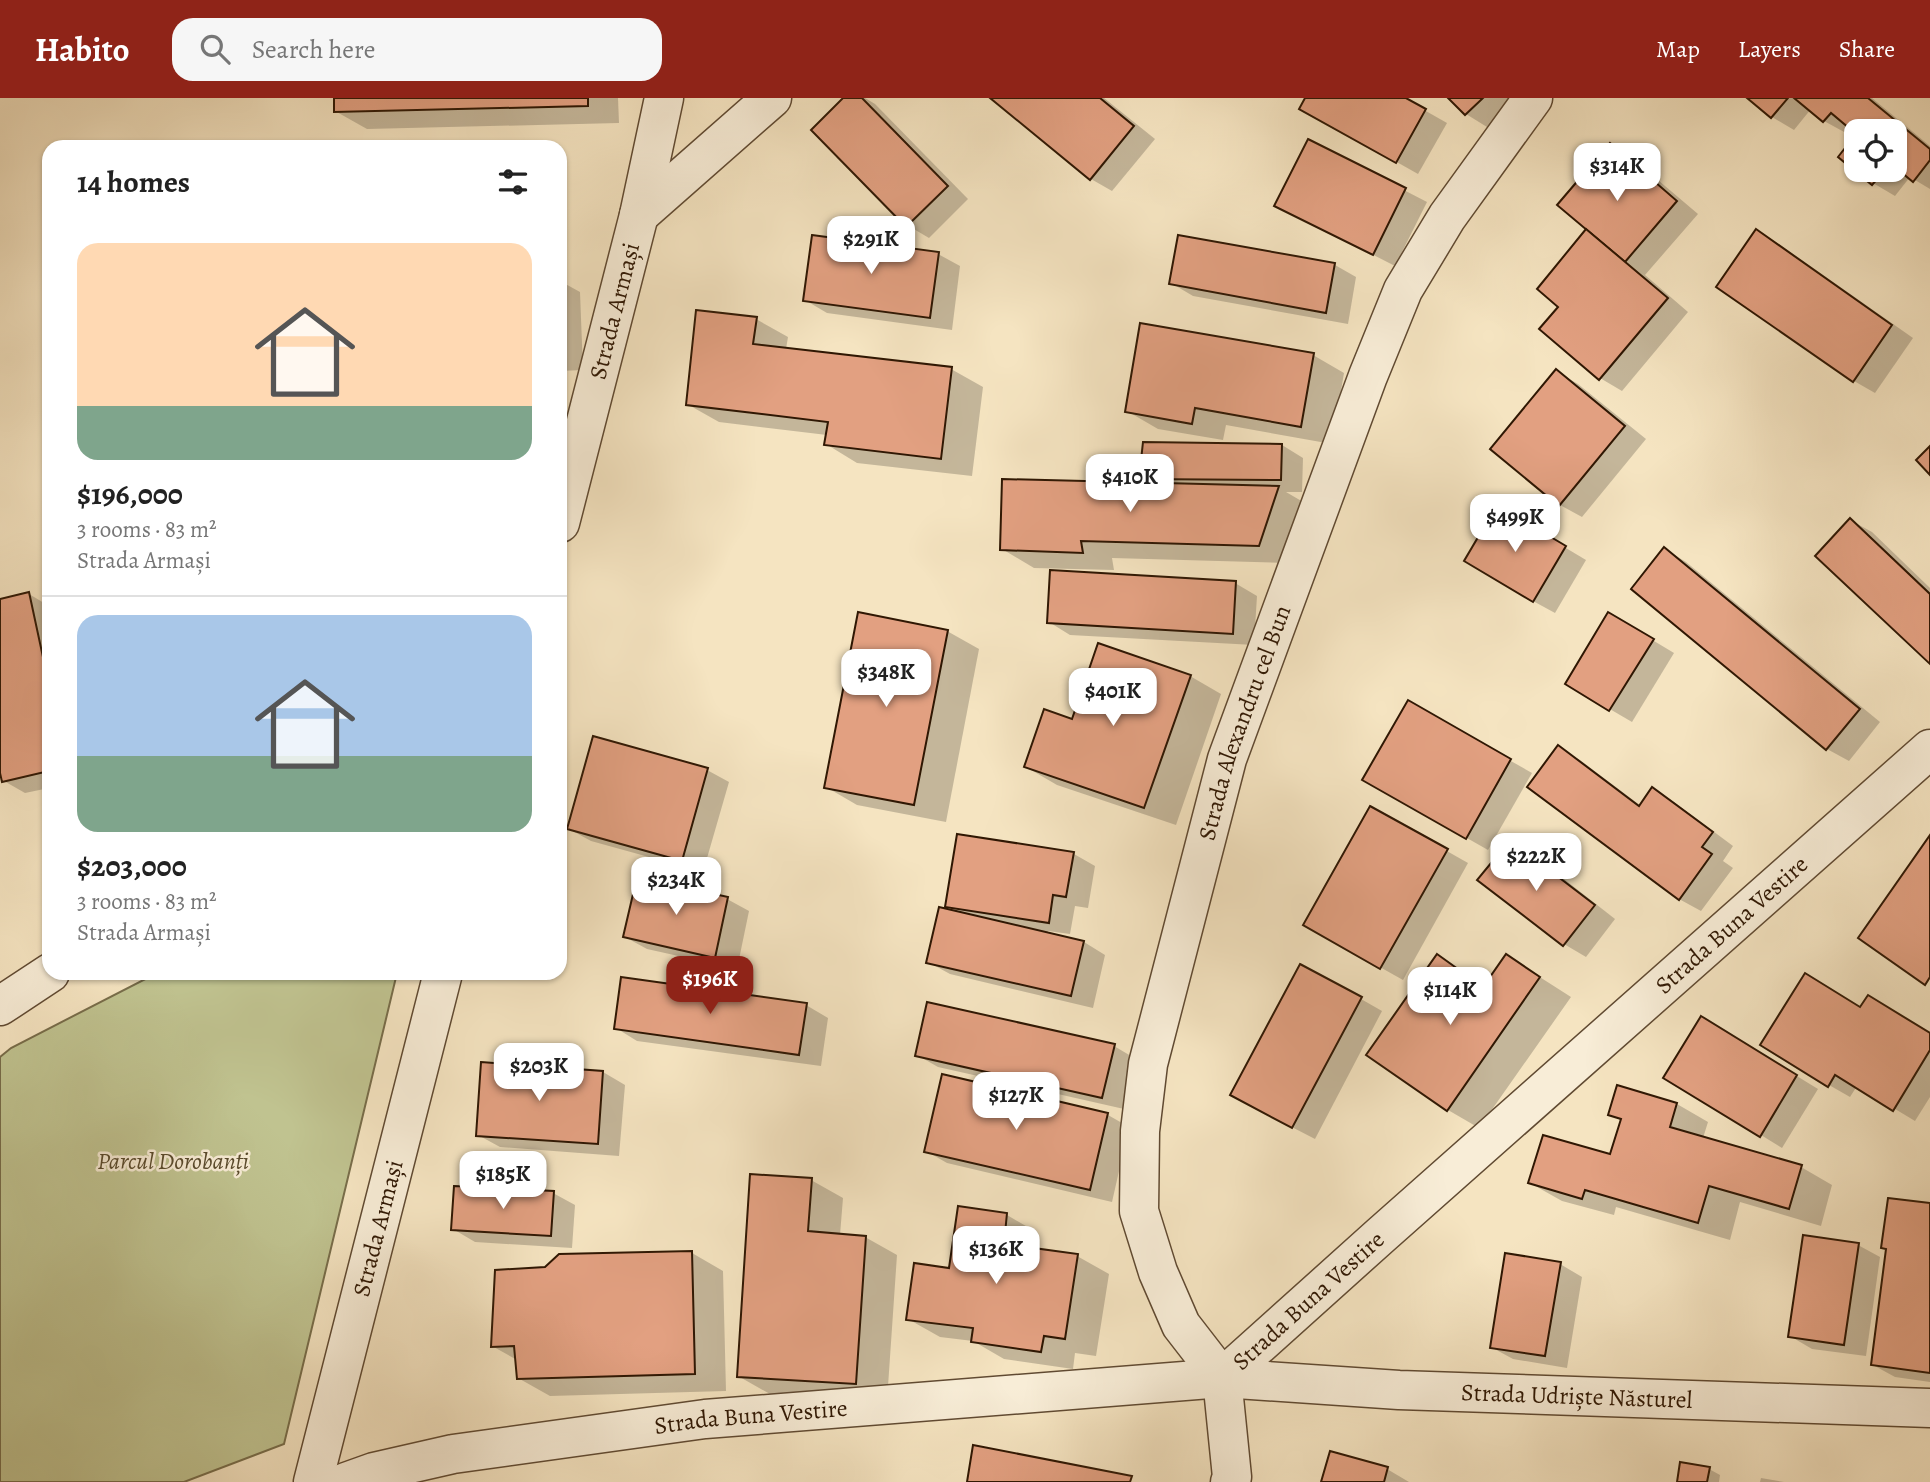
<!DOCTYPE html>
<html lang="en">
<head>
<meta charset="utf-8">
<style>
  body { margin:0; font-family:Alegreya,serif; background:#f6f6f6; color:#222; height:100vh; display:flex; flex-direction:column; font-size:26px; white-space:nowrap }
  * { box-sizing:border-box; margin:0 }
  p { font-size:23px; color:#767676 }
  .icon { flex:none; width:38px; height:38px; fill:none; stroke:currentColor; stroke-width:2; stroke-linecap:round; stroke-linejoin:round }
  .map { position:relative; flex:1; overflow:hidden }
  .panel { position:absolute; left:42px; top:42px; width:525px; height:840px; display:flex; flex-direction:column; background:#fff; border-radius:21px; box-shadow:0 2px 5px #0004 }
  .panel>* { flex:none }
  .buttons { position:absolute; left:1844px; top:21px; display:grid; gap:14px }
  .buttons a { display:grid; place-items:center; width:63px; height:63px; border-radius:14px; background:#fff; box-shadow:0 2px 5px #0004; font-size:35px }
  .price { position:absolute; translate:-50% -60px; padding:0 16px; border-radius:14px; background:#fff; color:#222; font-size:23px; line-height:46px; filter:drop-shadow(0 2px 4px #0008) }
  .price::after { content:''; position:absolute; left:50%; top:42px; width:21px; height:16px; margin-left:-10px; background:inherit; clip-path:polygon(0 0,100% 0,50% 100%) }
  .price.on { background:#8f2418; color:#fff }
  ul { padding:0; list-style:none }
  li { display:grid; align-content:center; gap:14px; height:371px; padding:0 35px }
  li+li { border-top:2px solid #e0e0e0 }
  li span { display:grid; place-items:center; height:217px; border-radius:21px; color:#555 }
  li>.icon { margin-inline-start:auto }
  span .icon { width:126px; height:126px; fill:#fffc; stroke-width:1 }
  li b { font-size:30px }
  h2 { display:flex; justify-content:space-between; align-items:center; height:84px; padding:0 35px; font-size:30px }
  header { display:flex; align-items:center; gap:42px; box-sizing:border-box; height:98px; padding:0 35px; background:#8f2418; color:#fff }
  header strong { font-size:33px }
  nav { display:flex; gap:38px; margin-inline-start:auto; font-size:24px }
  .search { width:490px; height:63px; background:#f6f6f6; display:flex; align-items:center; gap:18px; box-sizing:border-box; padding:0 24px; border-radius:21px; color:#767676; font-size:26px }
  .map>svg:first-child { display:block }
</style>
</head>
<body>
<header>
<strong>Habito</strong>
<div class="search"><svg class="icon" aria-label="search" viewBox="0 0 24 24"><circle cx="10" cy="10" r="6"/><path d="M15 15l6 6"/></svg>Search here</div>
<nav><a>Map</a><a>Layers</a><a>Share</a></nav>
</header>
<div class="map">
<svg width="1930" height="1384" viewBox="0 0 1930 1384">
  <rect width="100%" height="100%" fill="#f5e4c1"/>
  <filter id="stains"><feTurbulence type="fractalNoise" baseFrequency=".00286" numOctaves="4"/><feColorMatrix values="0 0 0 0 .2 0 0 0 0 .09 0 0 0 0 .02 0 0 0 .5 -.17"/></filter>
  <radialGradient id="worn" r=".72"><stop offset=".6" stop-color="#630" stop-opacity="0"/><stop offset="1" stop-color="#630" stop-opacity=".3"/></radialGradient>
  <!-- green -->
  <path fill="#c0c390" stroke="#786d4a" stroke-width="2" d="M157,875H397L284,1346L184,1384H0V959L11,950Z"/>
  <!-- shadow -->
  <g fill="#0003">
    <path d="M335,0H618L619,25L367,31L335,13Z"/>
    <path d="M846,0H865L875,6L968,101L929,140L907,127Z"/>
    <path d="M993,0H1104L1155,41L1112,93L1091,81Z"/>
    <path d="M1307,0H1403L1447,25L1418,76L1301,10Z"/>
    <path d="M1450,0H1517L1487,29L1466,16Z"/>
    <path d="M1749,0H1872L1930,48V91L1910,79L1895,98L1873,85L1840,59L1857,72H1895V33H1857L1851,29L1846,35L1824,23L1811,11L1794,32L1772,19Z"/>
    <path d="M1309,43L1427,104L1395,168L1276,107Z"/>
    <path d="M1610,47L1632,60L1698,116L1645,177L1688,214L1622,293L1600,280L1561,209L1588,131Z"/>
    <path d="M560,95L562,96L561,166H560Z"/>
    <path d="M1757,133L1779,146L1913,240L1875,295L1854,283Z"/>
    <path d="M1180,139L1335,167L1356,179L1348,226L1193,198L1171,185Z"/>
    <path d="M938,156L960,168L952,232L827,215L805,202Z"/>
    <path d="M560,183L580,194L583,272L560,273Z"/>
    <path d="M756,221L788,239L786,251L951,271L983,289L972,378L857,365L826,346L827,337L719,324L687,306Z"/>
    <path d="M1313,257L1344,275L1332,346L1226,327L1223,342L1158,331L1127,313Z"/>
    <path d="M1556,273L1578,286L1646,341L1582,419L1560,407L1492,351Z"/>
    <path d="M1282,347L1303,360L1302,394H1286L1310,408L1290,465L1112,460L1114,472L1034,470L1002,451L1153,387L1141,380Z"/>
    <path d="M1519,422L1586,462L1555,515L1533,503Z"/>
    <path d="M1850,422L1872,434L1930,490V564Z"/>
    <path d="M1665,451L1686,464L1880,624L1849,663L1827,651L1633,490Z"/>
    <path d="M1235,485L1257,498L1254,547L1070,537L1049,524Z"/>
    <path d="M29,496L49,508V690L25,695L4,683L0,667V503Z"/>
    <path d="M1609,516L1674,555L1632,624L1567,586Z"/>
    <path d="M947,533L979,551L946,724L857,707L826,689Z"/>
    <path d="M1190,578L1221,596L1176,727L1057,687L1026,669Z"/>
    <path d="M1409,605L1532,675L1488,752L1365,682Z"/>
    <path d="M1558,650L1580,662L1641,708L1653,692L1674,704L1733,748L1723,763L1733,770L1701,813L1679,801Z"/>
    <path d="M707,672L729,684L703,774L591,743L569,731Z"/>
    <path d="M1371,710L1468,765L1403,882L1305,827Z"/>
    <path d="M1510,744L1532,756L1615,821L1586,859L1564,846L1480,782Z"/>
    <path d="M1074,756L1095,768L1088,810L1075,808L1070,836L1048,833L1047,836L1084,844L1105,857L1093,910L950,876L928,864L957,814L947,808Z"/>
    <path d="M727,801L749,813L737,871L647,851L625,839Z"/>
    <path d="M1437,858L1486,889L1507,858L1571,899L1479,1030L1448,1012L1369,957Z"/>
    <path d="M1361,901L1382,913L1315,1041L1253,1009Z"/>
    <path d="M806,907L828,920L821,968L637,943L616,930Z"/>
    <path d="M1861,911L1930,936V999L1915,1023L1857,988L1850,999L1829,987Z"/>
    <path d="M1723,933L1818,991L1782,1050L1761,1037Z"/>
    <path d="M1114,948L1136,961L1124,1011L938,969L917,957Z"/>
    <path d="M603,974L625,987L619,1058L500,1049L478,1037Z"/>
    <path d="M943,978L1108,1017L1129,1029L1112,1104L947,1065L926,1053Z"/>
    <path d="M1677,1006L1708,1024L1703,1040L1801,1069L1832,1087L1821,1128L1740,1104L1730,1142L1616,1109L1614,1117L1562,1103L1530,1085L1611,1058L1622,1023L1610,1016Z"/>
    <path d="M811,1082L843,1100L840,1137L865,1139L897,1157L887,1303L770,1296L738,1278Z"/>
    <path d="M553,1095L575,1107L572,1150L475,1144L453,1131Z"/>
    <path d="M1930,1107V1284L1895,1279L1873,1267Z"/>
    <path d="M1007,1117L1038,1135L1036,1152L1077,1158L1109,1176L1096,1258L1075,1255L1073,1271L1004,1261L973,1243L940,1239L908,1221L951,1172Z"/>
    <path d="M1858,1147L1880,1159L1866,1258L1812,1251L1790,1238Z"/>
    <path d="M692,1155L723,1173L726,1293L550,1298L518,1280L517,1262L492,1248L546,1171Z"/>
    <path d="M1560,1166L1582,1179L1567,1270L1513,1261L1491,1249Z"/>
    <path d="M1387,1371L1409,1384H1322Z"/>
    <path d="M1709,1371L1720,1377L1719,1384H1678Z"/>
    <path d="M1761,1380L1784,1384H1760Z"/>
  </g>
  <!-- building -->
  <g fill="#e2a081" stroke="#2f1703" stroke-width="2">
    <path d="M334,0H588V8L334,14Z"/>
    <path d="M843,0H862L948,88L906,129L811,32Z"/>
    <path d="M990,0H1100L1134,28L1090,82Z"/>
    <path d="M1305,0H1406L1426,11L1396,65L1299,11Z"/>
    <path d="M1448,0H1483L1465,17Z"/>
    <path d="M1747,0H1788L1771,20Z"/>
    <path d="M1794,0H1868L1930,51V62L1913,84L1895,69V33H1857V72H1885L1872,87L1838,59L1856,36L1831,15L1823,24Z"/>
    <path d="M1308,41L1406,90L1373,157L1274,108Z"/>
    <path d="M1610,45L1677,103L1625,164L1557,107Z"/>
    <path d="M1586,131L1668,200L1599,282L1539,231L1558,209L1537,191Z"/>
    <path d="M1756,131L1892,227L1853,284L1716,189Z"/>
    <path d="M812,137L939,154L930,220L803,203Z"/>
    <path d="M1178,137L1335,165L1326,215L1169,186Z"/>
    <path d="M696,212L757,219L753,246L952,269L941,361L824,347L828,324L686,307Z"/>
    <path d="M1140,225L1314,255L1301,329L1195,310L1192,326L1125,314Z"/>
    <path d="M1556,271L1625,328L1559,408L1490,351Z"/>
    <path d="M1143,344L1282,346L1281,382L1139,381Z"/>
    <path d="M1930,348V377L1916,362Z"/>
    <path d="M1002,381L1279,388L1259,448L1081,443L1083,455L1000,452Z"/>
    <path d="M1497,407L1566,448L1533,504L1464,463Z"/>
    <path d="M1850,420L1930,496V566L1815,458Z"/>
    <path d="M1664,449L1860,611L1826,652L1631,491Z"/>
    <path d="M1050,472L1236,483L1233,536L1047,525Z"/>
    <path d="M29,494L49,587V673L2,684L0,675V501Z"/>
    <path d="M858,514L948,532L914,707L824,690Z"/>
    <path d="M1608,514L1654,541L1609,613L1565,586Z"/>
    <path d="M1098,545L1191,577L1144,710L1024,669L1044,611L1072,621Z"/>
    <path d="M1408,602L1511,661L1466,741L1362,682Z"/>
    <path d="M593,638L708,670L682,763L567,731Z"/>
    <path d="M1558,647L1639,708L1652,689L1713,734L1702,749L1712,756L1679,802L1527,689Z"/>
    <path d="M1370,708L1448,751L1380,871L1303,827Z"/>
    <path d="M957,736L1074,754L1066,799L1053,797L1049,825L945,809Z"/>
    <path d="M1930,737V879L1925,887L1858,840Z"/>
    <path d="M1510,742L1595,807L1563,848L1477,782Z"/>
    <path d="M637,779L728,799L715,860L623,839Z"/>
    <path d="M939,809L1084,843L1071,898L926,865Z"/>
    <path d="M1437,856L1483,889L1506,856L1540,879L1447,1013L1366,957Z"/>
    <path d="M1300,866L1362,899L1292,1030L1230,997Z"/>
    <path d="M1805,875L1860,909L1868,897L1930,935V952L1893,1013L1835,977L1828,989L1760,947Z"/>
    <path d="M621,879L807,905L799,957L614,931Z"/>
    <path d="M927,904L1115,946L1102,1000L915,958Z"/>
    <path d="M1701,918L1797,977L1760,1039L1663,980Z"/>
    <path d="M481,964L603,973L598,1046L476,1038Z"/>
    <path d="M942,976L1108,1015L1090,1092L924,1054Z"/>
    <path d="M1617,987L1677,1005L1670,1029L1802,1067L1789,1111L1709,1088L1698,1125L1585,1092L1582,1101L1528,1085L1543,1037L1610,1056L1621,1021L1608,1017Z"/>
    <path d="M750,1076L812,1080L808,1133L866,1138L856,1286L737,1279Z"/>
    <path d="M454,1088L554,1093L551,1138L451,1132Z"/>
    <path d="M1888,1100L1930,1105V1275L1871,1267L1886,1151L1881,1150Z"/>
    <path d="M958,1108L1007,1115L1004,1146L1078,1156L1065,1241L1044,1238L1041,1254L971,1244L973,1230L906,1222L914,1165L949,1170Z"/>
    <path d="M1803,1137L1859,1145L1844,1247L1788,1239Z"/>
    <path d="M692,1153L695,1276L517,1281L514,1248L491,1249L495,1172L545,1169L559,1156Z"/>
    <path d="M1505,1155L1561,1164L1545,1258L1490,1250Z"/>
    <path d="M973,1347L1132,1378L1130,1384H967Z"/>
    <path d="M1330,1353L1388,1369L1384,1384H1321Z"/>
    <path d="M1680,1364L1710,1369L1707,1384H1677Z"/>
  </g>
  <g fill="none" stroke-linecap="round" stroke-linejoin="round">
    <!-- minor casing -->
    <g stroke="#604a32" stroke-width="41">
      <g id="minor">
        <path d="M639,117L772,0"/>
        <path id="s1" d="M560,425L639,117L664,0"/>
        <path d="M0,908L50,875"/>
        <path id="s2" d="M1222,1280L1181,1227L1158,1174L1139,1113L1140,1033L1148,966L1227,661L1368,278L1403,192L1447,119L1533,0"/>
        <path id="s3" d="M1222,1280L1380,1138L1930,651"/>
        <path d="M1222,1280L1232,1379L1230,1384"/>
        <path id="s4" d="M313,1384L443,875"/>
        <path id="s5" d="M346,1384L374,1374L453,1356L705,1321L1222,1280L1399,1292L1930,1310"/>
      </g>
    </g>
    <!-- minor -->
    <use href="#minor" stroke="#f8edd7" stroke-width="38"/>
  </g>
  <g text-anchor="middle" stroke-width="5" stroke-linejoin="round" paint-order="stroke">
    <!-- street labels -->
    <g font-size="24" fill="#2f1703" stroke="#f8edd7">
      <text dy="8" stroke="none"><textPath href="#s1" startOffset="219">Strada Armași</textPath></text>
      <text dy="8" stroke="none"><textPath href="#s2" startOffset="691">Strada Alexandru cel Bun</textPath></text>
      <text dy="8" stroke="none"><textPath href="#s3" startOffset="682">Strada Buna Vestire</textPath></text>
      <text dy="8" stroke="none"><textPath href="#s4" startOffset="262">Strada Armași</textPath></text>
      <text dy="8" stroke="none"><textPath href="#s3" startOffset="116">Strada Buna Vestire</textPath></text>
      <text dy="8" stroke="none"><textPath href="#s5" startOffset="1239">Strada Udriște Năsturel</textPath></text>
      <text dy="8" stroke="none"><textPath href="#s5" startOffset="411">Strada Buna Vestire</textPath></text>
    </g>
    <!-- park labels -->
    <g font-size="24" font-style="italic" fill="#5a4b2d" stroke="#f8edd7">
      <text x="173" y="1071">Parcul Dorobanți</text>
    </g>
  </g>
  <rect width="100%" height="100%" filter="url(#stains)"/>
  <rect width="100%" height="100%" fill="url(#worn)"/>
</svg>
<div class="buttons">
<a><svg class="icon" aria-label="locate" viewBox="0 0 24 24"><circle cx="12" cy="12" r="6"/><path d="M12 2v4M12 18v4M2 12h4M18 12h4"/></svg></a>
</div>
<b class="price" style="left:1617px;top:105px">$314K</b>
<b class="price" style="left:871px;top:178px">$291K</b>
<b class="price" style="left:1130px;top:416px">$410K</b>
<b class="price" style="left:1515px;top:456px">$499K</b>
<b class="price" style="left:886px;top:611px">$348K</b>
<b class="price" style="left:1113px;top:630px">$401K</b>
<b class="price" style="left:1536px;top:795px">$222K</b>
<b class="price" style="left:676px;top:819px">$234K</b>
<b class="price on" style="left:710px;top:918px">$196K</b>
<b class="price" style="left:1450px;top:929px">$114K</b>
<b class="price" style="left:539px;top:1005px">$203K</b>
<b class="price" style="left:1016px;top:1034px">$127K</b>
<b class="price" style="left:503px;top:1113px">$185K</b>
<b class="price" style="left:996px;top:1188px">$136K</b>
<section class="panel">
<h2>14 homes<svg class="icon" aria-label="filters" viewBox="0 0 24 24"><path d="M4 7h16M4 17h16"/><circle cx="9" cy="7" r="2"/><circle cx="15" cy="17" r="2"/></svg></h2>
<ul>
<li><span style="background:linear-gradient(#ffd9b3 75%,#7fa58c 0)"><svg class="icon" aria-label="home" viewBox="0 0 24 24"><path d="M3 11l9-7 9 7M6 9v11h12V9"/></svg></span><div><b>$196,000</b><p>3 rooms · 83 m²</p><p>Strada Armași</p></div></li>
<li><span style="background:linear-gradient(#a9c7e8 65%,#7fa58c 0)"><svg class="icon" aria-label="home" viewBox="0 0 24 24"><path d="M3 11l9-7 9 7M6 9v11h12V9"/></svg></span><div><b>$203,000</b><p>3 rooms · 83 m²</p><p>Strada Armași</p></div></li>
</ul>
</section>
</div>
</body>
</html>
